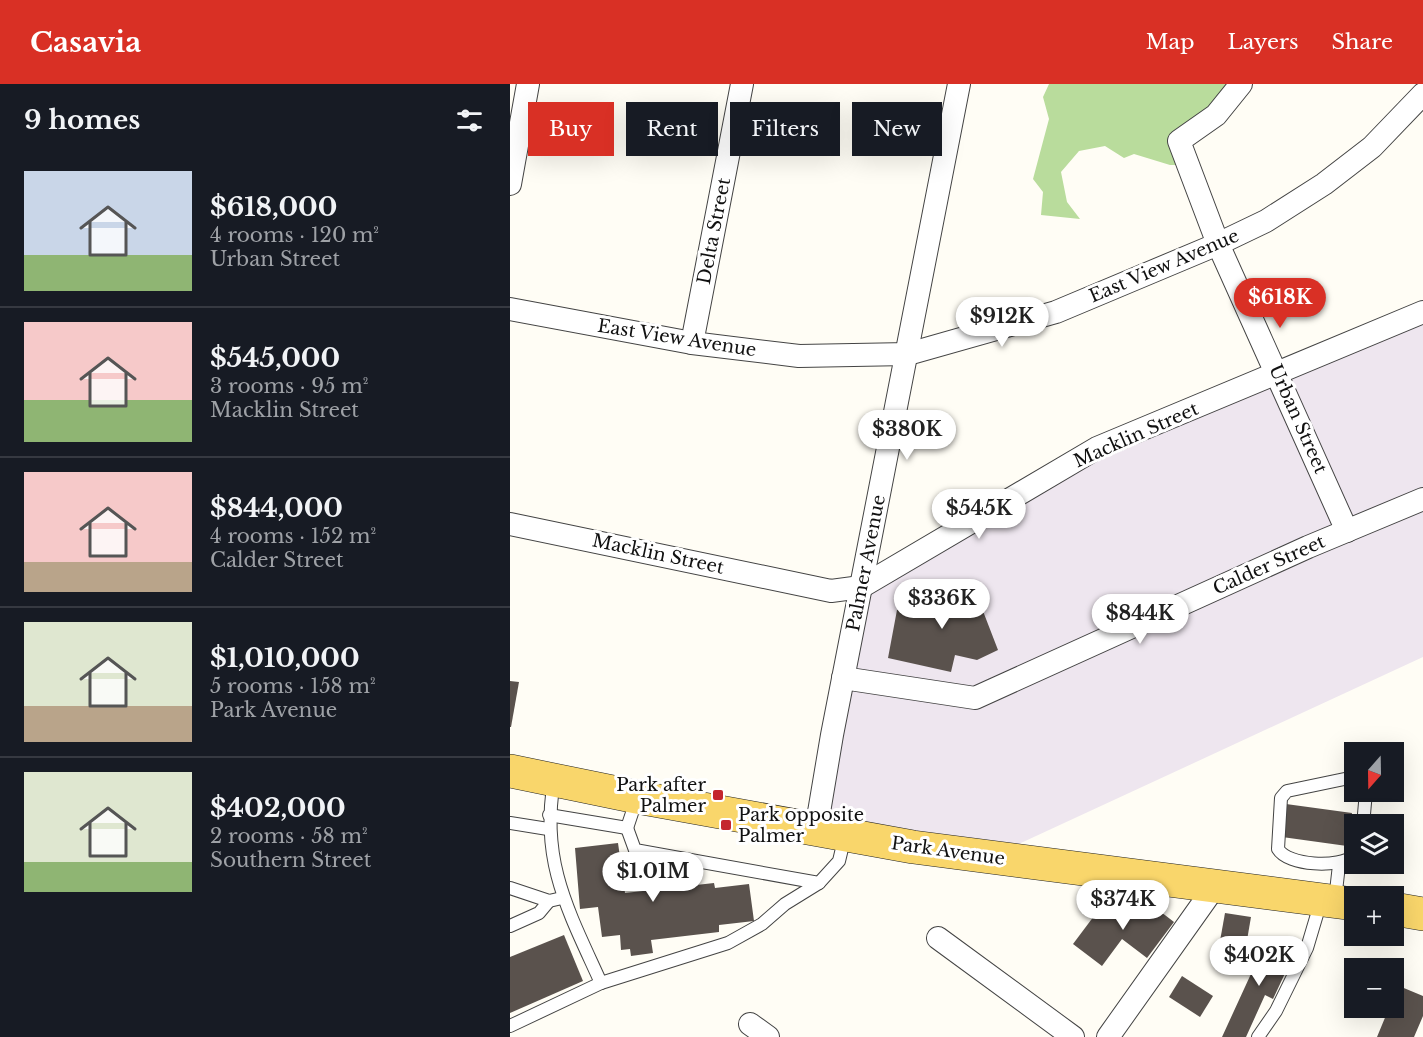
<!DOCTYPE html>
<html lang="en">
<head>
<meta charset="utf-8">
<style>
  body { margin:0; font-family:"Libre Baskerville",serif; background:#242831; color:#f1f3f6; height:100vh; display:flex; flex-direction:column; font-size:22px; white-space:nowrap }
  * { box-sizing:border-box; margin:0 }
  p { font-size:20px; color:#9ea1a6 }
  .icon { flex:none; width:33px; height:33px; fill:none; stroke:currentColor; stroke-width:2; stroke-linecap:round; stroke-linejoin:round }
  .map { position:relative; flex:1; overflow:hidden }
  .drawer { display:flex; flex-direction:column; background:#171b24; width:510px }
  .drawer>* { flex:none }
  .banner { position:absolute; left:18px; top:18px; width:570px; height:54px; display:flex; gap:12px }
  .needle { width:39px; rotate:200deg }
  .fabs { position:absolute; left:834px; top:658px; display:grid; gap:12px }
  .fabs a { display:grid; place-items:center; width:60px; height:60px; border-radius:0px; background:#171b24; box-shadow:0 6px 24px #0002; font-size:30px }
  .price { position:absolute; translate:-50% -51px; padding:0 14px; border-radius:21px; background:#fff; color:#222; font-size:20px; line-height:39px; filter:drop-shadow(0 2px 3px #0008) }
  .price::after { content:''; position:absolute; left:50%; top:36px; width:18px; height:14px; margin-left:-9px; background:inherit; clip-path:polygon(0 0,100% 0,50% 100%) }
  .price.current { background:#d93025; color:#fff }
  ul { padding:0; list-style:none }
  li { display:flex; align-items:center; gap:18px; height:150px; padding:0 24px }
  li+li { border-top:2px solid #363941 }
  li span { display:grid; place-items:center; flex:none; width:168px; height:120px; border-radius:0px; color:#555 }
  li>.icon { margin-inline-start:auto }
  span .icon { width:72px; height:72px; fill:#fffc; stroke-width:1 }
  li b { font-size:26px }
  h2 { display:flex; justify-content:space-between; align-items:center; height:72px; padding:0 24px; font-size:26px }
  .pill { padding:0 21px; border-radius:0px; background:#171b24; box-shadow:0 6px 24px #0002; font-size:21px; line-height:54px }
  .pill.current { background:#d93025; color:#fff }
  header { display:flex; align-items:center; gap:36px; box-sizing:border-box; height:84px; padding:0 30px; background:#d93025; color:#fff }
  header strong { font-size:28px }
  nav { display:flex; gap:33px; margin-inline-start:auto; font-size:21px }
  main { display:flex; flex:1; min-height:0 }
  .map>svg:first-child { display:block }
</style>
</head>
<body>
<header>
<strong>Casavia</strong>
<nav><a>Map</a><a>Layers</a><a>Share</a></nav>
</header>
<main>
<section class="drawer">
<h2>9 homes<svg class="icon" aria-label="filters" viewBox="0 0 24 24"><path d="M4 7h16M4 17h16"/><circle cx="9" cy="7" r="2"/><circle cx="15" cy="17" r="2"/></svg></h2>
<ul>
<li><span style="background:linear-gradient(#c9d6e8 70%,#8fb573 0)"><svg class="icon" aria-label="home" viewBox="0 0 24 24"><path d="M3 11l9-7 9 7M6 9v11h12V9"/></svg></span><div><b>$618,000</b><p>4 rooms · 120 m²</p><p>Urban Street</p></div></li>
<li><span style="background:linear-gradient(#f6c9c9 65%,#8fb573 0)"><svg class="icon" aria-label="home" viewBox="0 0 24 24"><path d="M3 11l9-7 9 7M6 9v11h12V9"/></svg></span><div><b>$545,000</b><p>3 rooms · 95 m²</p><p>Macklin Street</p></div></li>
<li><span style="background:linear-gradient(#f6c9c9 75%,#b9a48a 0)"><svg class="icon" aria-label="home" viewBox="0 0 24 24"><path d="M3 11l9-7 9 7M6 9v11h12V9"/></svg></span><div><b>$844,000</b><p>4 rooms · 152 m²</p><p>Calder Street</p></div></li>
<li><span style="background:linear-gradient(#dfe7d0 70%,#b9a48a 0)"><svg class="icon" aria-label="home" viewBox="0 0 24 24"><path d="M3 11l9-7 9 7M6 9v11h12V9"/></svg></span><div><b>$1,010,000</b><p>5 rooms · 158 m²</p><p>Park Avenue</p></div></li>
<li><span style="background:linear-gradient(#dfe7d0 75%,#8fb573 0)"><svg class="icon" aria-label="home" viewBox="0 0 24 24"><path d="M3 11l9-7 9 7M6 9v11h12V9"/></svg></span><div><b>$402,000</b><p>2 rooms · 58 m²</p><p>Southern Street</p></div></li>
</ul>
</section>
<div class="map">
<svg width="913" height="953" viewBox="0 0 913 953">
  <rect width="100%" height="100%" fill="#fffdf5"/>
  <!-- industrial -->
  <path fill="#eee6ef" d="M913,228V573L485,771L314,741L347,517L579,368Z"/>
  <!-- forest -->
  <path fill="#b9dc9c" d="M539,0H732L670,57L672,81H660L624,70L614,74L595,62L569,67L551,88L557,118L570,135L531,131L533,108L523,95L539,35L533,13Z"/>
  <!-- building -->
  <g fill="#5a524d">
    <path d="M461,496L488,566L467,576L445,571L441,588L378,574L387,526Z"/>
    <path d="M0,597L9,598L1,643H0Z"/>
    <path d="M776,720L842,729L837,762L772,753Z"/>
    <path d="M108,759L115,809L204,799L205,804L239,800L244,837L209,841V848L141,856L143,869L121,872L120,865L111,866L110,851L92,853L88,823L70,825L65,764Z"/>
    <path d="M634,815L664,838L637,874L612,855L592,882L563,860L596,816L620,834Z"/>
    <path d="M715,829L741,833L736,862L710,857Z"/>
    <path d="M54,851L73,897L0,929V873Z"/>
    <path d="M757,855L785,868L763,915L755,911L736,953H712Z"/>
    <path d="M672,892L703,912L690,933L659,913Z"/>
    <path d="M889,902L913,912V932L904,953H867L879,924H884V914Z"/>
  </g>
  <g fill="none" stroke-linecap="round" stroke-linejoin="round">
    <!-- service casing -->
    <g stroke="#444" stroke-width="14">
      <g id="service">
        <path d="M844,693L777,707L771,714L768,765C778,782 829,784 844,772"/>
        <path d="M44,697C30,778 59,828 91,899"/>
        <path d="M39,731L117,744L127,714"/>
        <path d="M0,739L38,745"/>
        <path d="M853,741L856,708"/>
        <path d="M117,744L125,766L309,799L329,777L335,752"/>
        <path d="M0,804L39,817L52,814"/>
        <path d="M825,816L829,781"/>
        <path d="M0,842L29,829L39,817"/>
        <path d="M0,942L91,899L218,859L252,840L275,820L309,799"/>
        <path d="M748,953L766,927L797,864L811,817"/>
      </g>
    </g>
    <!-- minor casing -->
    <g stroke="#444" stroke-width="24">
      <g id="minor">
        <path d="M731,0L706,31L669,57L708,160L837,447"/>
        <path d="M0,100L18,0"/>
        <path d="M0,225L182,259L289,272L398,270L546,228L708,160L756,137L814,100L862,63L913,10"/>
        <path d="M182,259L232,0"/>
        <path d="M0,440L321,507L351,503L587,364L913,228"/>
        <path d="M333,594L465,614L798,463L913,415"/>
        <path d="M306,746L322,651L449,0"/>
        <path d="M428,854L563,953"/>
        <path d="M240,940L258,953"/>
        <path d="M598,953L706,801"/>
      </g>
    </g>
    <!-- primary casing -->
    <g stroke="#222" stroke-width="34">
      <g id="primary">
        <path d="M0,687L127,713L403,763L844,820"/>
        <path d="M884,825L913,830"/>
      </g>
    </g>
    <!-- service -->
    <use href="#service" stroke="#fff" stroke-width="12"/>
    <!-- minor -->
    <use href="#minor" stroke="#fff" stroke-width="22"/>
    <!-- primary -->
    <use href="#primary" stroke="#f9d66b" stroke-width="33"/>
  </g>
  <!-- markers -->
  <g fill="#c4262e" stroke="#fff" stroke-width="2">
    <rect x="202" y="705" width="12" height="12" rx="3"/>
    <rect x="210" y="735" width="12" height="12" rx="3"/>
  </g>
  <g text-anchor="middle" stroke-width="6" stroke-linejoin="round" paint-order="stroke">
    <!-- street labels -->
    <g font-size="18" fill="#111" stroke="#fff">
      <text transform="translate(204 147) rotate(-79)" y="6">Delta Street</text>
      <text transform="translate(654 182) rotate(-23)" y="6">East View Avenue</text>
      <text transform="translate(167 254) rotate(9)" y="6">East View Avenue</text>
      <text transform="translate(788 335) rotate(66)" y="6">Urban Street</text>
      <text transform="translate(626 351) rotate(-24)" y="6">Macklin Street</text>
      <text transform="translate(148 470) rotate(12)" y="6">Macklin Street</text>
      <text transform="translate(356 479) rotate(-79)" y="6">Palmer Avenue</text>
      <text transform="translate(759 481) rotate(-24)" y="6">Calder Street</text>
      <text transform="translate(438 767) rotate(8)" y="6">Park Avenue</text>
    </g>
    <!-- poi labels -->
    <g font-size="18" fill="#111" stroke="#fff" text-anchor="end">
      <text x="196" y="707">Park after<tspan x="196" dy="21">Palmer</tspan></text>
      <text x="228" y="737" text-anchor="start">Park opposite<tspan x="228" dy="21">Palmer</tspan></text>
    </g>
  </g>
</svg>
<div class="fabs">
<a><svg class="needle" viewBox="-14 -14 28 28"><path d="M0-13l5 13h-10z" fill="#e53935"/><path d="M0 13l5-13h-10z" fill="#9ea1a6"/></svg></a>
<a><svg class="icon" aria-label="layers" viewBox="0 0 24 24"><path d="M12 4l9 5-9 5-9-5zM3 14l9 5 9-5"/></svg></a>
<a>+</a>
<a>−</a>
</div>
<b class="price current" style="left:770px;top:245px">$618K</b>
<b class="price" style="left:492px;top:264px">$912K</b>
<b class="price" style="left:397px;top:377px">$380K</b>
<b class="price" style="left:469px;top:456px">$545K</b>
<b class="price" style="left:432px;top:546px">$336K</b>
<b class="price" style="left:630px;top:561px">$844K</b>
<b class="price" style="left:143px;top:819px">$1.01M</b>
<b class="price" style="left:613px;top:847px">$374K</b>
<b class="price" style="left:749px;top:903px">$402K</b>
<div class="banner">
<a class="pill current">Buy</a>
<a class="pill">Rent</a>
<a class="pill">Filters</a>
<a class="pill">New</a>
</div>
</div>
</main>
</body>
</html>
